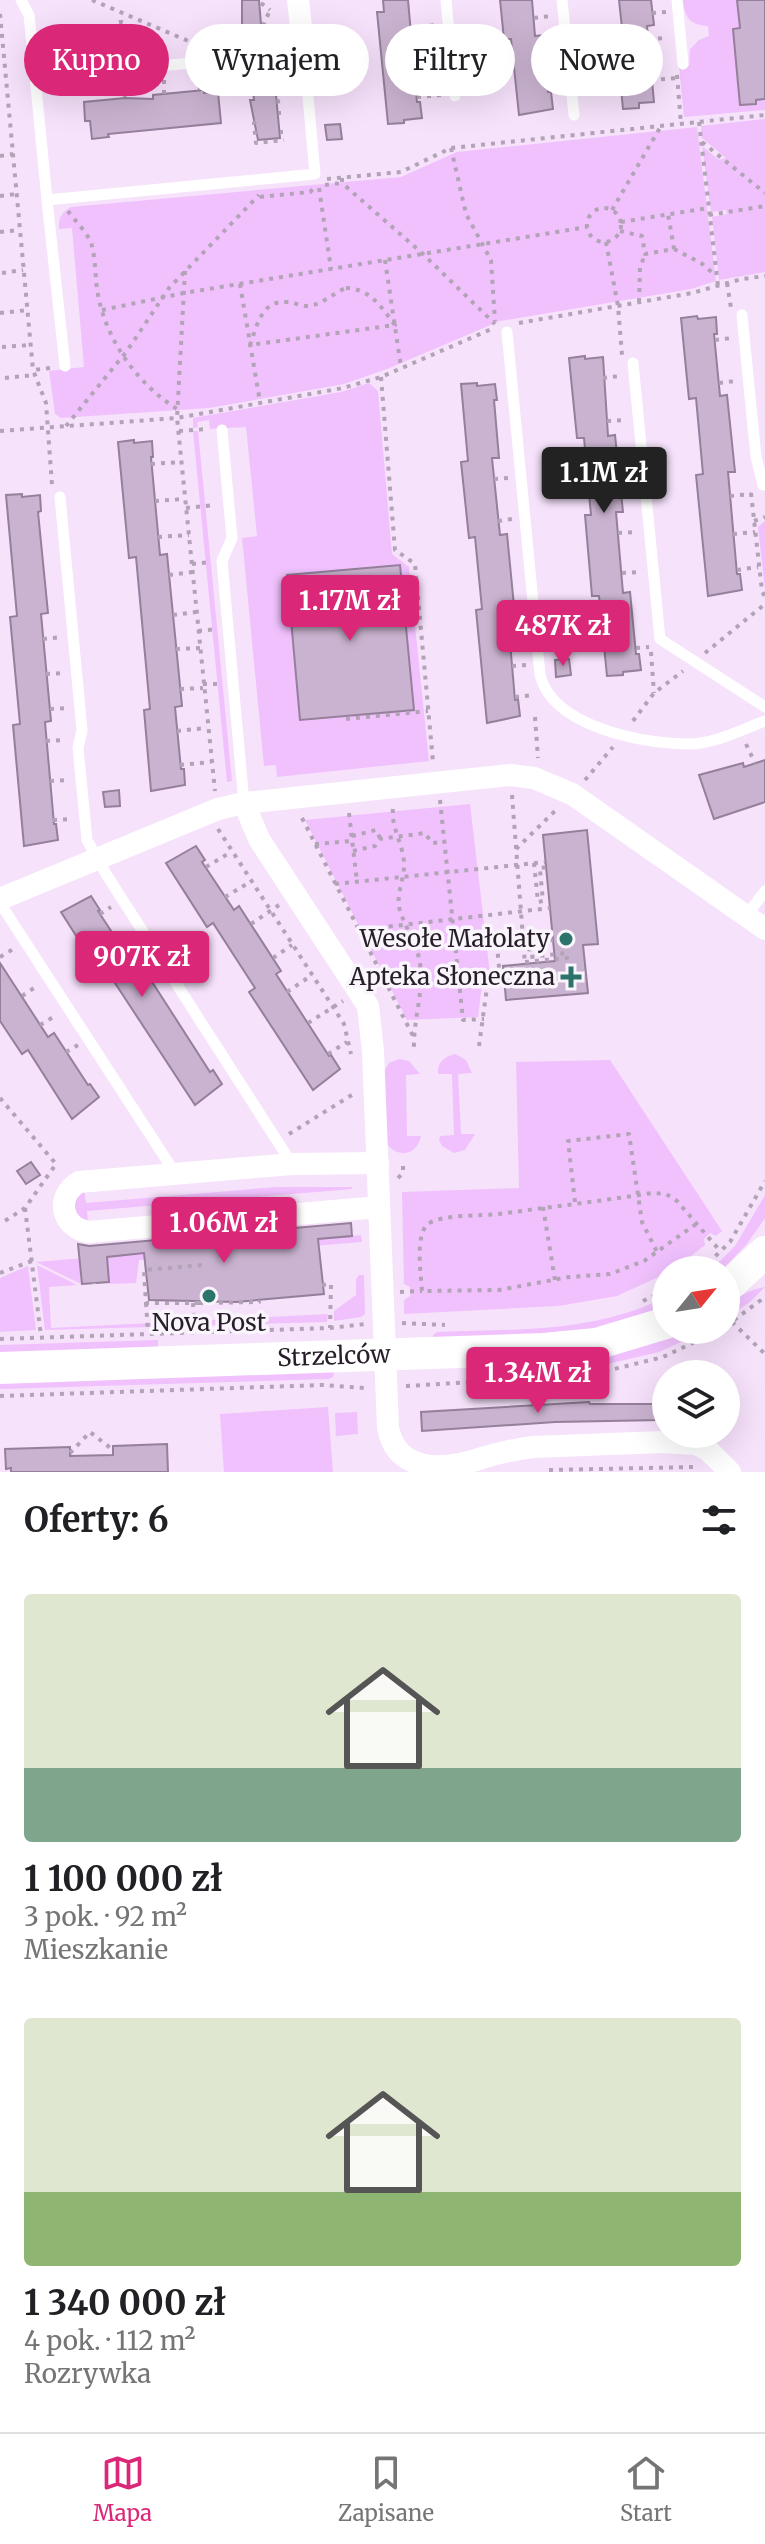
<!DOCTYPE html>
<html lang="pl">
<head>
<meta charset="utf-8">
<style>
  body { margin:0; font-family:Merriweather,serif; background:#f2f2f2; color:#202124; height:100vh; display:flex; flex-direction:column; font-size:30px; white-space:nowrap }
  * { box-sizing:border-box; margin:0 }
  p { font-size:26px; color:#757577 }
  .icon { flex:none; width:44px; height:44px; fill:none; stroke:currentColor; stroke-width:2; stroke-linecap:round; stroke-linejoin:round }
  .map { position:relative; height:1472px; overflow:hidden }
  .drawer { display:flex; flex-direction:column; background:#fff; flex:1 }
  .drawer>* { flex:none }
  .hud { position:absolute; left:24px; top:24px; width:718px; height:72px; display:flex; gap:16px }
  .needle { width:52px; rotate:60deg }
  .buttons { position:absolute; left:652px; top:1256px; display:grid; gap:16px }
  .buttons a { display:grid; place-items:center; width:88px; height:88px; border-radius:50%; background:#fff; box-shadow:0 8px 32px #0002; font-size:40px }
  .price { position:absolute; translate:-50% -68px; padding:0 18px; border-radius:8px; background:#db2777; color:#fff; font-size:26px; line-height:52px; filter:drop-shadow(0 2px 4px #0008) }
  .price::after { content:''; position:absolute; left:50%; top:48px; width:24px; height:18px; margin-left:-12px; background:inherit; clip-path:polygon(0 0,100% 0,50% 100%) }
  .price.active { background:#222; color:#fff }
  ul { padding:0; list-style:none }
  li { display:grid; align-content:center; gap:16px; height:424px; padding:0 24px }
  li span { display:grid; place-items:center; height:248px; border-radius:8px; color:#555 }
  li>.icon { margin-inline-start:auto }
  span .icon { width:144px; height:144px; fill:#fffc; stroke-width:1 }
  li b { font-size:34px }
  h2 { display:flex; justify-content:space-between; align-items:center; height:96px; padding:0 24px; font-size:34px }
  .tag { padding:0 28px; border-radius:36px; background:#fff; box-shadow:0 8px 32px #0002; font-size:28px; line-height:72px }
  .tag.active { background:#db2777; color:#fff }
  .tab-bar { display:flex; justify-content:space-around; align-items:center; height:112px; border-top:2px solid #e0e0e0; background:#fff; font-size:22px; color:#757577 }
  .tab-bar a { display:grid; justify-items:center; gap:4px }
  .tab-bar .active { color:#db2777 }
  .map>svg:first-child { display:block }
</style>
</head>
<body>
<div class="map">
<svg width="765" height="1472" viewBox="0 0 765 1472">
  <rect width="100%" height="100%" fill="#f6e2fb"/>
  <!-- green -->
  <g fill="#f0c1fd">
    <path d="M683,0H765V110L684,117L679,67L689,66L690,49L699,40L709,36L708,26C690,25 684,17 683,0Z"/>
    <path d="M765,119V272L719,280L712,217L727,214L726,210L711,212L702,146L719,160L726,158L702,138L701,126Z"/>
    <path d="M697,127L716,281L691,289L500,321L387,369L344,384L209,408L61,418L55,414L49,371L84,367L72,228L59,229C58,218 62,212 71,207L401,177L457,152Z"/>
    <path d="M369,383L378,391L392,554L409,567L429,761L277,777L276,765L264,766L242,538L257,536L246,427L210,429L209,420L197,422L198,427L193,428V418L341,392Z"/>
    <path d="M193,431H198L232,781L227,782Z"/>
    <path d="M765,521V589L758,527Z"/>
    <path d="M470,804L490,974L483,975L478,1017L407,1020L305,820Z"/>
    <path d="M455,1054L466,1060L472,1073L458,1074L461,1134H475L465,1150L454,1153L442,1146L439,1140L440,1136L454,1135L452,1074H438C437,1062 444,1057 455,1054Z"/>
    <path d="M399,1059L409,1061L420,1074L406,1075L407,1136H421C417,1155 399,1159 387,1144L383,1073L389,1063Z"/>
    <path d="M610,1060L722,1231L716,1236L710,1233L704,1239L705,1245L682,1263L671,1270H666L665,1274L617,1296L558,1306L404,1314V1300L410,1296V1287L404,1284L402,1192L519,1188L516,1062Z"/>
    <path d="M276,1187H352V1189L87,1211L88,1224L82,1223L72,1207L73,1202L84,1189L86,1203Z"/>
    <path d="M765,1195V1218L746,1245L722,1270H711L735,1246Z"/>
    <path d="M361,1235L362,1242L139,1260L136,1283L110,1284L108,1265L80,1267L81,1284L36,1262Z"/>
    <path d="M37,1265L77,1285L49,1287L51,1328L328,1314L327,1322L45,1330Z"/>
    <path d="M28,1266L36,1330L0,1332V1278Z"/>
    <path d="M359,1275H364L365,1314L361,1317L334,1321V1311L356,1295V1279Z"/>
    <path d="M765,1287L750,1302L726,1318C726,1301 747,1290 765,1287Z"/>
    <path d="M666,1297V1306L661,1309L601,1330L432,1341L433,1335L437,1332C516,1329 594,1333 666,1297Z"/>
    <path d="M687,1330H707L659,1352L586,1369L585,1364Z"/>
    <path d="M158,1340V1349L0,1356V1345Z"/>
    <path d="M335,1370L333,1377L328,1379L0,1389V1381Z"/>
    <path d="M328,1407L333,1472H224L220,1414Z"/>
    <path d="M357,1412L358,1434L336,1436L335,1413Z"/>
  </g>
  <!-- building -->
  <g fill="#cab3d0" stroke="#957f9b" stroke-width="2">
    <path d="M242,0H259L261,24L267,29L261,38L246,39L244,25H242Z"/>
    <path d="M383,0H408L417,102H420L422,118L404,120V123L388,124L377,12H384Z"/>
    <path d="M500,0H532L535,36L543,35L548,92H551L553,109L519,115L511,39H504Z"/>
    <path d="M619,0H651L654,25L647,26L654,102L639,103V108L623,109L615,28H622Z"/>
    <path d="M737,0H765V99L756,100V104L740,105L733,29L740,28Z"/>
    <path d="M274,73L280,138L258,140L250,100H254L251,75Z"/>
    <path d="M204,90V93L218,92L221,123L108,134L109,137L92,139L90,121H85L84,102L125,98L153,99V95Z"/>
    <path d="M340,124L342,139L327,140L325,125Z"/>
    <path d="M697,316L698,319L716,317L717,334H714L720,396L727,395L735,472H728L737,574H740L742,590L708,596L696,475L703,474L696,398L689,399L681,318Z"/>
    <path d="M585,356V359L603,357L608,436L615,435L623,512H616L623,593L630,592L636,654H639L641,670L623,672V675L607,676L599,596H592L585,515H591L584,438H577L569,358Z"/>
    <path d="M477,383V386L495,384L497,400H494L499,458H492L500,535L507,534L514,606L507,607L515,700L518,699L520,716L487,723L476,610L482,609L475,537L469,538L461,462L468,461L461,384Z"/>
    <path d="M134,440V443L152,441L153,457H151L160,555L167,554L182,706L175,707L181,769H184L185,785L151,791L144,710L150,709L136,557L129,558L118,442Z"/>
    <path d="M22,494V497L40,495L41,511L38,512L48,613L41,614L51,721L45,722L54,824H56L58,840L24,846L13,725L20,724L10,617L17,616L6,495Z"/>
    <path d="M400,565L414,710L300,720L287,575Z"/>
    <path d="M569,659L571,675L556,677L555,660Z"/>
    <path d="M765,760V802L714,819L699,775L743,763L744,767Z"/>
    <path d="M119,790L120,806L105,807L103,792Z"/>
    <path d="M587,830L598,944L583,945L588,993L506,1000L503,966L555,961L543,835Z"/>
    <path d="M196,846L205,860L202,862L234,910L239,906L281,971L276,974L329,1056L331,1055L340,1069L313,1090L249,992L255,988L213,923L207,927L166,863Z"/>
    <path d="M91,896L100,910L98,911L132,963L138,960L210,1072L213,1070L222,1084L195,1105L111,977L105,981L61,912Z"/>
    <path d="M0,963L48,1037L54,1033L88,1085L90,1084L99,1097L72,1119L28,1050L22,1054L0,1021Z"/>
    <path d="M31,1162L40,1175L26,1184L17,1171Z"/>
    <path d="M351,1223L352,1236L318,1239L324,1294L236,1302L149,1300L144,1253L107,1257L109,1282L82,1284L78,1244L89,1246Z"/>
    <path d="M589,1402L590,1404H660V1420L555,1422L422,1431L421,1412Z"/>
    <path d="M167,1444L168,1472H11V1468L6,1469L5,1449L70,1447V1456L113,1455V1446Z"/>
  </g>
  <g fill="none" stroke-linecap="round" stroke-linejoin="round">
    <!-- path -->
    <g stroke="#b3a3b7" stroke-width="4" stroke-dasharray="4 6" stroke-linecap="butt">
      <path d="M92,0L200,46"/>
      <path d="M261,3L270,10"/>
      <path d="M652,13L666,12"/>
      <path d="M0,14L33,370"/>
      <path d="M534,18L551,16"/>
      <circle cx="121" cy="31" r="9"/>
      <path d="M263,26L270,10"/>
      <path d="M410,28L435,25"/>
      <path d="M46,34L112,31"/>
      <path d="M121,39L122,55"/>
      <path d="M648,39L665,38"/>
      <path d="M414,68L439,65"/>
      <path d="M677,75L681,124"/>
      <path d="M199,77L200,90"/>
      <path d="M164,80V94"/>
      <path d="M651,80L677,78"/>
      <path d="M275,81H278"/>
      <path d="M124,84L125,97"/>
      <path d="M417,97L442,95"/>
      <path d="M276,102L280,101"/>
      <path d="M278,113H281"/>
      <path d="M256,122L254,123L256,143L284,140"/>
      <path d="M699,122L718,286"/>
      <path d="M280,132H283"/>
      <path d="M702,142L765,193"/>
      <path d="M451,148L466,214L491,260L495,321"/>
      <path d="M0,156L13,154"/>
      <path d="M342,178V183L423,254L495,324"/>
      <path d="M327,179L401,172L451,148L765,115"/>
      <path d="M325,185L342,183"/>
      <path d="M319,188L331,269"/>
      <path d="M0,196L17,194"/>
      <path d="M260,197L310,192L313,189"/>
      <circle cx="604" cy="225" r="17"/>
      <path d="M612,210L661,126"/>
      <path d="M68,211C75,221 89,234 92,246C96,262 95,279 98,295C107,342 138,384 177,409"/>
      <path d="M709,215L765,206"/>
      <path d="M621,222L708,208"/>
      <path d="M620,231L642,236L645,254L674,249L668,214"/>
      <path d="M0,232L20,230"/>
      <path d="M606,242L618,306L622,355"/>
      <path d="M674,249L701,263L715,275"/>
      <path d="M385,260L401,367"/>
      <path d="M185,271L177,418L215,791"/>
      <path d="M2,273L23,270"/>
      <path d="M727,283L731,308"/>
      <path d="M240,284L260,402"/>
      <path d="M346,288C371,289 381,307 395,325L250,345C257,326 261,300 287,302C294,302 300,306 306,306C321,306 333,293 346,288Z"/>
      <path d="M639,302L640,268L645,254"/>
      <path d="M102,310L184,293L587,227"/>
      <path d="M0,313L28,310"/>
      <path d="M519,323L692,293L742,279L765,276"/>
      <path d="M715,340L732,338"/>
      <path d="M2,347L31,345"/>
      <path d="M50,368L33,370L46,403L52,485"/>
      <path d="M381,377L395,550L415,564L433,762"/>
      <path d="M5,378L34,375"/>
      <path d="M603,378L620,376"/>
      <path d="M719,383L736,381"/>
      <path d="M607,421L624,420"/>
      <path d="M66,426L127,351L169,288L259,195"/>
      <path d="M0,431L177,418L343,388L381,377L494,328"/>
      <path d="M179,431L208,429"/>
      <path d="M151,464L181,462"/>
      <path d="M494,479L508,478"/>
      <path d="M751,493L762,591L765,597"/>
      <path d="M730,496L751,494"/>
      <path d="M155,501L184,499"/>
      <path d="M186,508L215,505"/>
      <path d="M498,521L512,519"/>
      <path d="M754,521L765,517"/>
      <path d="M618,533L635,532"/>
      <path d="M733,534L755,532"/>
      <path d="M158,537L189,535"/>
      <path d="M192,564L210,562"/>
      <path d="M737,570L758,567"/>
      <path d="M622,573L639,572"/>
      <path d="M169,575L193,572"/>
      <path d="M173,615L196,612"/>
      <path d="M198,631L216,629"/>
      <path d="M509,631L523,630"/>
      <path d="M43,639L61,637"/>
      <path d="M636,648L649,647"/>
      <path d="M176,649L200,648"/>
      <path d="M651,652L654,693"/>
      <path d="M705,653L765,604"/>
      <path d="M512,666L526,665"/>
      <path d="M46,674L64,673"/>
      <path d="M203,684H220"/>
      <path d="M180,689L203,688"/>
      <path d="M515,697L533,695"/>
      <path d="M50,709L67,708"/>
      <path d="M535,717L538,758"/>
      <path d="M346,719L428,711"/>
      <path d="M633,721L654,693L683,671"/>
      <path d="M177,731L207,728"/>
      <path d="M46,741L64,740"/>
      <path d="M746,744L755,763"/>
      <path d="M180,765L211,762"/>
      <path d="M585,780L613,747"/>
      <path d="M50,781L68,780"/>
      <path d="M512,795L525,964"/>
      <path d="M440,800L463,1020L484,1019"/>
      <path d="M393,809C391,828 403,843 404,863C405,879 395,894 400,911C406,929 417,944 420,963C424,993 413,1020 414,1049"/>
      <path d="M349,813L357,882"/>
      <path d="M302,818L413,1036"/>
      <path d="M53,820L71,819"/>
      <path d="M218,829L344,1024L351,1054"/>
      <path d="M352,836L376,830L380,838"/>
      <path d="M315,844L352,841"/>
      <path d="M516,849L558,808"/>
      <path d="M353,851L375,846L380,839L425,833L432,843L444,842"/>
      <path d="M534,863L538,902L543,901L540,870H544L543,862"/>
      <path d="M206,867L231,852"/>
      <path d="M335,884L545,862"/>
      <path d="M225,897L250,882"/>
      <path d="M100,914L111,907"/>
      <path d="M251,924L279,905"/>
      <path d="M359,930L550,908"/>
      <path d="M123,950L134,943"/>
      <path d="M0,957L15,948"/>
      <path d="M273,958L292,945"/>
      <path d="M525,962L567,958V953L530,957L529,943L553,940"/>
      <path d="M287,992L312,975"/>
      <path d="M22,996L37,986"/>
      <path d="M308,1023L343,1001"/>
      <path d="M40,1025L55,1016"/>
      <path d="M479,1046L488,980L500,979L497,945L529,943"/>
      <path d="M66,1052L78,1045"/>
      <path d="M328,1054L347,1042"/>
      <path d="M0,1098L56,1164L25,1208L0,1224"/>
      <path d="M289,1134L355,1093"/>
      <path d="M398,1178L403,1173V1163"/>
      <path d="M575,1202L568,1141L629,1134L642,1222L657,1252"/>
      <path d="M543,1207L555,1280"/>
      <path d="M25,1208L41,1336"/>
      <path d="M696,1224L644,1261L610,1274L569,1277L499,1290L422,1291C421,1275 415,1237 427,1225C438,1214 482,1216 499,1214C550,1207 601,1201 652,1193L666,1194L677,1201L721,1252"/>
      <path d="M701,1270L730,1242L765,1181"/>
      <path d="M0,1273L32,1261"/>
      <path d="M94,1283V1284"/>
      <path d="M322,1285L331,1284L330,1328"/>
      <path d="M400,1292L422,1291"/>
      <path d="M643,1301L666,1290"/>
      <path d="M146,1303L148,1332"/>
      <path d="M193,1303L195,1332"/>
      <path d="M199,1303H146L144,1270L203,1265"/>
      <path d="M199,1303L259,1302V1300"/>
      <path d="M732,1322L765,1354"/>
      <path d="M402,1323L445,1325"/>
      <path d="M726,1326L765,1297"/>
      <path d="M0,1339L330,1328L365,1324"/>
      <path d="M406,1386L590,1375L663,1357L720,1330"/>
      <path d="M0,1396L323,1385L365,1388"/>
      <path d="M70,1453L90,1432L113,1450"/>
      <path d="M549,1470L695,1467"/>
    </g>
    <!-- lane -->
    <g stroke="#fff" stroke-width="11">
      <path d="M21,0L29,15L47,200L315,174L304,53L36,77"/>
      <path d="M446,0L455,96"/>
      <path d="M562,0L574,115"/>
      <path d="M677,0L683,64"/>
      <path d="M47,200L65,366"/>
      <path d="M742,315L756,457L763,485H765"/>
      <path d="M507,332L540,675C553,727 641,743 688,744C714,744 741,730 765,721"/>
      <path d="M633,363L660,639L765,707"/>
      <path d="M222,430L232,538L222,561L244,803"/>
      <path d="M60,497L82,730L78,748L87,840L106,874L292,1164"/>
      <path d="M0,903L175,1173"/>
      <path d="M746,916L765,891"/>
    </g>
    <!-- street -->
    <g stroke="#fff" stroke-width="22">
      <path d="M298,0L304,53"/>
      <path d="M244,803L259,839L368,1006L373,1051L388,1428C397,1472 441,1472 482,1458C499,1453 516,1449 533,1447L662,1442L696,1444L708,1450L730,1472"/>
      <path d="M0,899L218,809L244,803L510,775L534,778L572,794L765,929"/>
      <path d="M378,1163L292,1164L79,1182C55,1196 61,1227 88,1232L379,1207"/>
    </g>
    <!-- secondary -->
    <g stroke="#fff" stroke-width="32">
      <path d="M726,1288L765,1252"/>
      <path id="s1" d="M0,1368L544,1349L596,1344L666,1323"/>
    </g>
  </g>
  <!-- markers -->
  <g fill="#2c736b" stroke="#faf5fc" stroke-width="3">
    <circle cx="566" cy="939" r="8"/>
    <path d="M567 965h8v8h8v8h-8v8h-8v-8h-8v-8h8z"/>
    <circle cx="209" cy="1296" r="8"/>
  </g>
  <g text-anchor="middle" stroke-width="7" stroke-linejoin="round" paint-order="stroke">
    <!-- poi labels -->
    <g font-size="24" fill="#271e29" stroke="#faf5fc" text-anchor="end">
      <text x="550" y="947">Wesołe Małolaty</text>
      <text x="555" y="985">Apteka Słoneczna</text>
      <text x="209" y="1331" text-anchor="middle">Nova Post</text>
    </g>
    <!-- street labels -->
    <g font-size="24" fill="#271e29" stroke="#faf5fc">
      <text dy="8" stroke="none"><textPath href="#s1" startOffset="334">Strzelców</textPath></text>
    </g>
  </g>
</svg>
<div class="buttons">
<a><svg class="needle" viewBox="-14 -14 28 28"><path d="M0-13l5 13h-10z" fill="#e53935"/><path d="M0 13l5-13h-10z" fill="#757577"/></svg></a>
<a><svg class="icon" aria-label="layers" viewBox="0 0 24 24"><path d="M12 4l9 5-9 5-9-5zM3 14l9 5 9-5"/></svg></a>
</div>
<b class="price active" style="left:604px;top:515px">1.1M zł</b>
<b class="price" style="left:350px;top:643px">1.17M zł</b>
<b class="price" style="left:563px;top:668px">487K zł</b>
<b class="price" style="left:142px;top:999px">907K zł</b>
<b class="price" style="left:224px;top:1265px">1.06M zł</b>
<b class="price" style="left:538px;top:1415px">1.34M zł</b>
<div class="hud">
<a class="tag active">Kupno</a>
<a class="tag">Wynajem</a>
<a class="tag">Filtry</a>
<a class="tag">Nowe</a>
</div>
</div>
<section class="drawer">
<h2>Oferty: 6<svg class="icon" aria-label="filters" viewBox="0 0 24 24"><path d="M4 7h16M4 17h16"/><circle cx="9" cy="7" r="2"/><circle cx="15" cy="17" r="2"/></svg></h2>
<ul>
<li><span style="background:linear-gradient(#dfe7d0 70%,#7fa58c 0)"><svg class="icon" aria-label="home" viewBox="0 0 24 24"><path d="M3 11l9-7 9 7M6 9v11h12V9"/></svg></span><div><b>1 100 000 zł</b><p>3 pok. · 92 m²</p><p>Mieszkanie</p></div></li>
<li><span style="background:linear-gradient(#dfe7d0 70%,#8fb573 0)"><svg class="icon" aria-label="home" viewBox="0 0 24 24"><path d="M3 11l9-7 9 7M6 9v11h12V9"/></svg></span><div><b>1 340 000 zł</b><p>4 pok. · 112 m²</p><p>Rozrywka</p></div></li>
</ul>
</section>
<nav class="tab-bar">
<a class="active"><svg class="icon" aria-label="map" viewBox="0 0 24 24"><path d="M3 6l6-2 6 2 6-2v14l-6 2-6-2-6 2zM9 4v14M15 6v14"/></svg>Mapa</a>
<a><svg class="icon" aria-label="saved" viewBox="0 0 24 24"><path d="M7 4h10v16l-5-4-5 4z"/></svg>Zapisane</a>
<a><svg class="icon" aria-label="home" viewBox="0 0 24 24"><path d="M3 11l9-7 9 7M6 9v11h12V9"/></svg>Start</a>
</nav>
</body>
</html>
